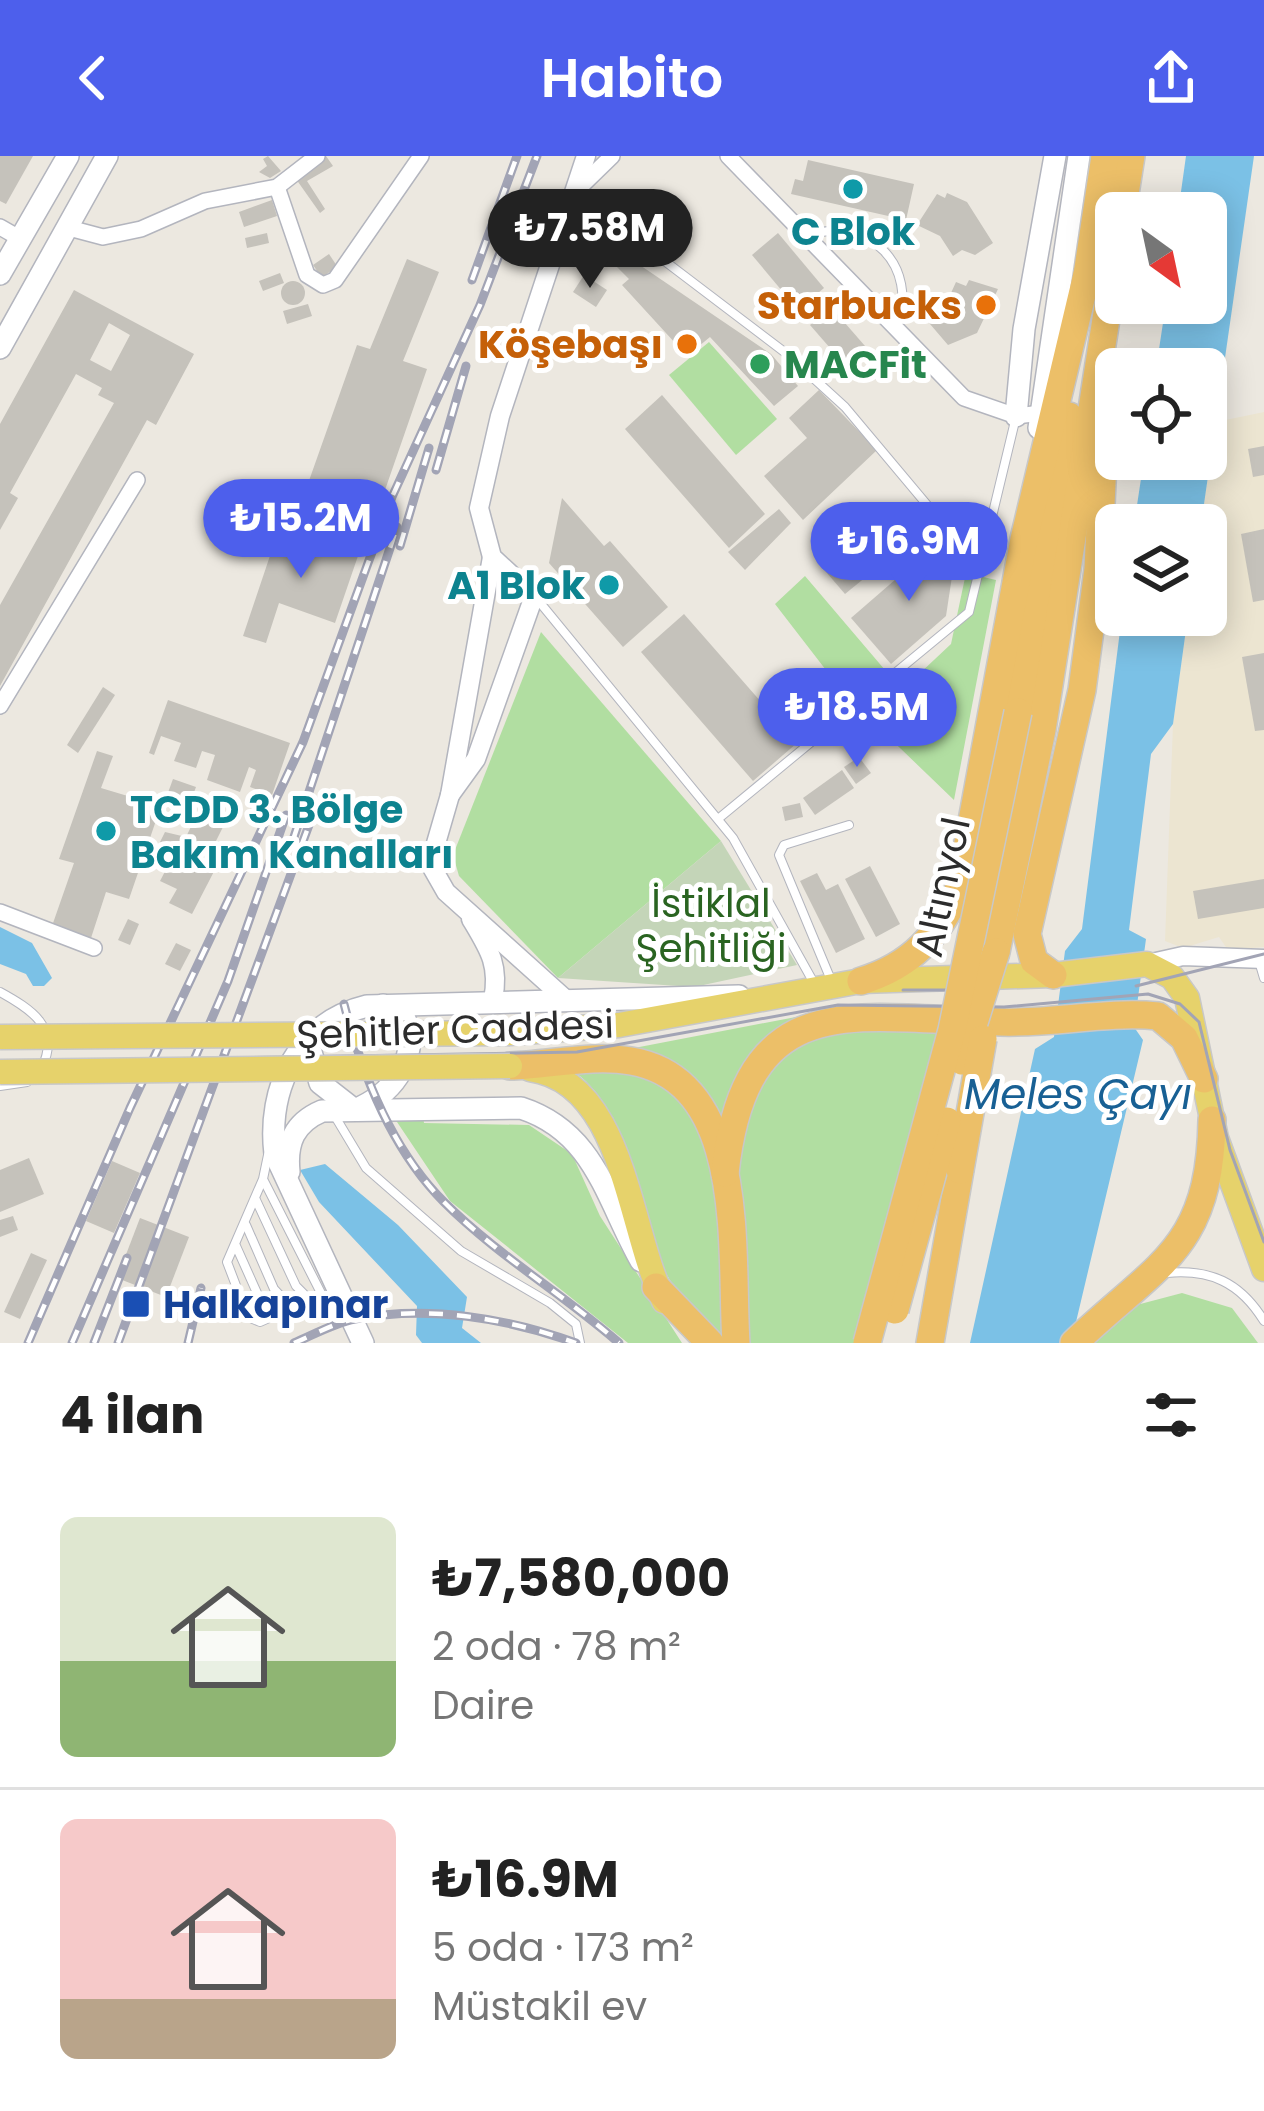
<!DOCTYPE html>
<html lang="tr">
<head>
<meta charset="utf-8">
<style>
  body { margin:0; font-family:Poppins,sans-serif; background:#f2f2f2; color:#222; height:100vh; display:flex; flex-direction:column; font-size:45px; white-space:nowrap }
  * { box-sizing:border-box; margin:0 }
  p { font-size:39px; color:#767676 }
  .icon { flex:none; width:66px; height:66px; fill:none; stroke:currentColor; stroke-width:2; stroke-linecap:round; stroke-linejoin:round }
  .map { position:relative; height:1187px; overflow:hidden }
  .drawer { display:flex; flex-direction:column; background:#fff; flex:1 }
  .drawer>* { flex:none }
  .needle { width:78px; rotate:147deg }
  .fabs { position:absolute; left:1095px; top:36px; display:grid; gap:24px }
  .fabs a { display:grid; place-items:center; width:132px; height:132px; border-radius:18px; background:#fff; box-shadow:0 6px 30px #0003; font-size:60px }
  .price { position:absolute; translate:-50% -102px; padding:0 27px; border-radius:42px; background:#4d5fec; color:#fff; font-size:39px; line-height:78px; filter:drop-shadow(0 3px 6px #0008) }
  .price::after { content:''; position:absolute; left:50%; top:72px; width:36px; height:27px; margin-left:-18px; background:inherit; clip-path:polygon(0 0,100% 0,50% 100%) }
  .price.current { background:#222; color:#fff }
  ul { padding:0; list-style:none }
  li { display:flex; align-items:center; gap:36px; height:300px; padding:0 60px }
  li+li { border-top:3px solid #e0e0e0 }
  li span { display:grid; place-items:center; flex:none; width:336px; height:240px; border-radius:18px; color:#555 }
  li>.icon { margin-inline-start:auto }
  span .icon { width:144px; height:144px; fill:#fffc; stroke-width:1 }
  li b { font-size:51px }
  h2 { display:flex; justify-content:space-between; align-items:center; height:144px; padding:0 60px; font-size:51px }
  header { display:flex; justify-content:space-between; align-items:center; height:156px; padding:0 60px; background:#4d5fec; color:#fff; font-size:54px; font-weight:600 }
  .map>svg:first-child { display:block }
</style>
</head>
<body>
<header><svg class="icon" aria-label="back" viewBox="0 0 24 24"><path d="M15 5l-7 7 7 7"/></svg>Habito<svg class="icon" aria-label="share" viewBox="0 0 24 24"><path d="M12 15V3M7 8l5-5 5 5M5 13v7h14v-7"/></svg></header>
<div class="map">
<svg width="1264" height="1187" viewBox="0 0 1264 1187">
  <rect width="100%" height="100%" fill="#ece8e0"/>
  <!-- education -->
  <path fill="#ece5d1" d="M1264,256V791L1228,794L1219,781L1183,792L1165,785L1173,568L1188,459H1206V369H1201L1216,266Z"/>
  <!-- green -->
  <g fill="#b1dea1">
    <path d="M709,186L777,263L736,299L669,219Z"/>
    <path d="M966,417L996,424L954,644L846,540L775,448L805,420L902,534L951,488Z"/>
    <path d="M541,476L721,685L558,822L459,720L453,699Z"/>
    <path d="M822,856L724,963L699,930L629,893Z"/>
    <path d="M838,872L939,873L854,1187H747C741,1109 711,970 774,909C792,892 816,883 838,872Z"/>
    <path d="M570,913C593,914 633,909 653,919C733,959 721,1110 725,1186C700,1161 675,1138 660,1106C633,1045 631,951 570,913Z"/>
    <path d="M393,960L423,961L424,967L529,969L572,998L600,1060L682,1187H628L450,1045Z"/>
    <path d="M1182,1137L1232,1152L1258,1187H1090L1129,1151Z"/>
  </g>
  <!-- cemetery -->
  <path fill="#c4d5b8" d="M721,685L797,809L694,831L558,822Z"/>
  <!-- water -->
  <g fill="#7bc1e6">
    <path d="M1186,0H1254L1201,369H1134L1144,303H1206V213H1156L1166,147H1206V57H1178Z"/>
    <path d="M1122,459H1188L1173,568L1151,598L1129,774L1146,783L1134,871L1143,884L1071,1187H970L1035,893L1054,881L1065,795L1082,773Z"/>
    <path d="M0,771L32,787L52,822L44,830H33L26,818L0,808Z"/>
    <path d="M325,1008L398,1069L467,1141L462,1172L481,1187H422L416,1179L417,1150L319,1046L300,1014Z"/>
  </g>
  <!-- building -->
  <g fill="#c5c2bb" fill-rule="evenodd">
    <path d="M0,0H33L6,48L0,45Z"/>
    <path d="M268,0L281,15L270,22L259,16L267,10L263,3Z"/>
    <path d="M326,0L333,10L307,25L325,53L320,57L296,23Z"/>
    <path d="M808,4L914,28L906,64L791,38L795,23L803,25Z"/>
    <path d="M947,37L967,46L993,87L975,99L962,94L953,100L940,80L917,69L937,38L945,42Z"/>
    <path d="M272,44L277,60L244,71L239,56Z"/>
    <path d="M267,77L269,87L247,92L245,82Z"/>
    <path d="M778,77L824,132L798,154L752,99Z"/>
    <path d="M329,98L337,110L322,122L313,109Z"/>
    <path d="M625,99L771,198L798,230L774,250L710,181L687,200L622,129L629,123L614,108Z"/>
    <path d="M407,103L439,116L403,205L427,213L376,360L305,336L357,189L370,193Z"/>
    <path d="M280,117L284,127L263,135L259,125Z"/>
    <path d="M584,119L607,134L596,151L573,136Z"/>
    <path d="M969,124L998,133L977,177L948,189L924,161L946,148L956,126L966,130Z"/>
    <circle cx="293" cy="137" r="12"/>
    <path d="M74,134L194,198L156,269L147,264L0,530V449L114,247L98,239L102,232L76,218L10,337L18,342L0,374V268ZM109,167L130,179L111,215L90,204Z"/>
    <path d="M308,148L312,160L287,168L283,155Z"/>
    <path d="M831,151L865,190L844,208L810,169Z"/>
    <path d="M819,234L877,294L803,364L764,320L807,282L789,262Z"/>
    <path d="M662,239L765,358L729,392L625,273Z"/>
    <path d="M1264,290V319L1253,321L1248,293Z"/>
    <path d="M562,342L604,390L610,385L668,451L623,491L549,407Z"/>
    <path d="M779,353L791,367L745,414L728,396Z"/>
    <path d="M886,356L907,382L889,397L868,371Z"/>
    <path d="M280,370L359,397L335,467L279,447L266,487L243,480Z"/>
    <path d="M1264,373V444L1253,446L1241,378Z"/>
    <path d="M859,379L883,407L845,438L821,410Z"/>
    <path d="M941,384L955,401L946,460L891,508L851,462Z"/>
    <path d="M684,458L797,587L753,625L641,496Z"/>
    <path d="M1264,497V574L1255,575L1242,501Z"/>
    <path d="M103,531L115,539L78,597L67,589Z"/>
    <path d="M168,544L290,587L272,639L250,631L256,614L249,611L240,636L207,624L215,599L202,595L196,612L174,605L181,587L161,580L154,599L149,597Z"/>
    <path d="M97,595L113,600L101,632L161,650L129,743L106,736L91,782L52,770L74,707L59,703Z"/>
    <path d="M859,601L871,617L856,628L844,611Z"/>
    <path d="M842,614L854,632L815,659L803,642Z"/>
    <path d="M173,623L196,631L189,650L166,642Z"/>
    <path d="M203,646L229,659L212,693L223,698L192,758L169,747L177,733L160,725L170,706L186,714L190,706L160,686L165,676L186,681Z"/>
    <path d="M800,647L803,661L785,665L782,651Z"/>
    <path d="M870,710L900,768L876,781L845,723Z"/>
    <path d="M817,717L826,734L838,728L865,783L836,797L800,725Z"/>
    <path d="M1264,723V752L1198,763L1193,735Z"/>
    <path d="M128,763L139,768L130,789L118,784Z"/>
    <path d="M176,787L191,794L180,815L165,808Z"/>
    <path d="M29,1002L44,1038L0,1056V1014Z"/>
    <path d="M112,1005L140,1017L114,1077L86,1065Z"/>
    <path d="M13,1060L18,1074L0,1081V1064Z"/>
    <path d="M140,1062L189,1081L166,1141L117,1122Z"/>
    <path d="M31,1097L47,1104L20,1163L4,1156Z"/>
  </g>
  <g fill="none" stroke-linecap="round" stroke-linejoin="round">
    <!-- service casing -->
    <g stroke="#b3b5be" stroke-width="10">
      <g id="service">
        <path d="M571,51L662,103L787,198L845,251L980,412"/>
        <path d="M808,79C870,60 919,110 897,171"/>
        <path d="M537,443L733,682L815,829"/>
        <path d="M718,663L969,456L1016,261"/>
        <path d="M1259,805L1264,822"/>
        <path d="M831,824L779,699L784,689L849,669"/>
        <path d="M0,836C31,853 61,872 42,911"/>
        <path d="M0,930L27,926"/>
        <path d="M333,957L366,1012L461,1095L550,1147L576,1168L580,1187"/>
        <path d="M268,999L263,1023L227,1106L248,1161L260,1166L310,1144L340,1140"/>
        <path d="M264,1025L323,1141"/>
        <path d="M256,1044L296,1130L310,1144"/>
        <path d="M246,1069L274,1133L292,1152"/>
        <path d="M236,1090L262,1148L276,1158"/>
        <path d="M1167,1117C1210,1113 1240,1126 1264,1165"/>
      </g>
    </g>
    <!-- minor casing -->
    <g stroke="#b3b5be" stroke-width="18">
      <g id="minor">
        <path d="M728,0L964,242L1016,260L1041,257"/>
        <path d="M277,31L307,119L323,129L335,124L421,0"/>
        <path d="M576,35L612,0"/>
        <path d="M0,71L21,83"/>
        <path d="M69,72L103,81L141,73L205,45L277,31L317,0"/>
        <path d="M0,550L137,324"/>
        <path d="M0,756L94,792"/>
      </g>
    </g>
    <!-- tertiary casing -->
    <g stroke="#b3b5be" stroke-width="21">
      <g id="tertiary">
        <path d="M492,401L450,639L430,708L446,736L563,841"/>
        <path d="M450,639L476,603L534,440L492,401L479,352L500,260L586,0"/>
        <path d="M471,763C489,793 500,809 493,844"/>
        <path d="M1147,808L1183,800L1264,803"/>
      </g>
    </g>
    <!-- secondary casing -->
    <g stroke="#b3b5be" stroke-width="24">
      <g id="secondary">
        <path d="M0,118L68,0"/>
        <path d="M0,192L107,0"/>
        <path d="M1016,260L1024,173L1055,0"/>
        <path d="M1039,272L1079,0"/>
        <path d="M311,896L320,927L352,952"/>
        <path d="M361,951C395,935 421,898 404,861L383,849"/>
        <path d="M289,1016C286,987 294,967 322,955L521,952C595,976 606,1043 641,1105"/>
        <path d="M363,1187L275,998C267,933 297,867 367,850L739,840"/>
      </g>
    </g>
    <!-- primary casing -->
    <g stroke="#c8c8c8" stroke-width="27">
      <g id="primary">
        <path d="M510,877L619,869L861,825L1053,819L1147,808L1172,821L1187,842L1216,982L1264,1113"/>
        <path d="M530,913C625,926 628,1074 664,1145"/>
      </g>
    </g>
    <!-- trunk casing -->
    <g stroke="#c8c8c8" stroke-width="30">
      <g id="trunk">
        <path d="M1122,57L1131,0"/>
        <path d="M1085,132L1105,0"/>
        <path d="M1018,556L1069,260"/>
        <path d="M996,796L1042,574L1116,99"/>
        <path d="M1053,819L1034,805L1027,778L1082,534L1098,413L1104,284"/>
        <path d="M861,825C911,810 940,779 960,730L1024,383L1087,118"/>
        <path d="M510,910C548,909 594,898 631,905C749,925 730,1098 736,1187"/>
        <path d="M725,1017C746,827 855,863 1000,866C1053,868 1106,855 1158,860L1184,882L1204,923"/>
        <path d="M656,1131L710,1187"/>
        <path d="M930,1187L960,1014"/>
        <path d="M1074,1187C1159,1106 1210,1094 1212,964"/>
      </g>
    </g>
    <!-- service -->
    <use href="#service" stroke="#fff" stroke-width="8"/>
    <!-- minor -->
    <use href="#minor" stroke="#fff" stroke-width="15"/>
    <!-- tertiary -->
    <use href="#tertiary" stroke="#fff" stroke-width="18"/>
    <!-- secondary -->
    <use href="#secondary" stroke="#fff" stroke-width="21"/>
    <!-- primary -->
    <use href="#primary" stroke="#e6d26b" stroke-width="24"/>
    <!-- trunk -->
    <use href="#trunk" stroke="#ecbf68" stroke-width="27"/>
    <!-- tram -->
    <g stroke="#a2a4b5" stroke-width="3">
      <path d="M1136,830L1264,798"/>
      <path d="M903,834H987"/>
      <path d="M0,906L577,896L838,849L1004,851L1148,838L1180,848L1199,866L1230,994L1264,1086"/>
    </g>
    <!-- rail casing -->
    <g stroke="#a2a4b5" stroke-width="9">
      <g id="rail">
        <path d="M472,124L517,0"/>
        <path d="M436,314L466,210"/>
        <path d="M400,390L429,292"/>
        <path d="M293,684L397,371"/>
        <path d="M344,848C362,918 393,995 444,1046C497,1099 563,1138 619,1187"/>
        <path d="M28,1187L130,952L303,586L392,341L480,149L537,0"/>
        <path d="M72,1187L228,825L286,659"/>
        <path d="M94,1187L127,1102"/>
        <path d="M118,1187L309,669"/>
        <path d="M188,1187L201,1132"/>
        <path d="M294,1187C313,1179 334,1167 355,1163C428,1149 507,1162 576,1187"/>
      </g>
    </g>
    <!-- rail -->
    <use href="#rail" stroke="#fff" stroke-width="4.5" stroke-dasharray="14" stroke-linecap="butt"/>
    <!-- primary-bridge casing -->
    <g stroke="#c8c8c8" stroke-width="27" stroke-linecap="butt">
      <g id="primary-bridge">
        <path d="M0,881L510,877"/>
        <path d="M0,916L510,910"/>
      </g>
    </g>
    <!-- trunk-bridge casing -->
    <g stroke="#c8c8c8" stroke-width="30" stroke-linecap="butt">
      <g id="trunk-bridge">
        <path d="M962,905L996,796"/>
        <path d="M960,1014L983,883"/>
        <path d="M895,1154L947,965"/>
        <path d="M867,1187L952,874L1018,556"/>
      </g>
    </g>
    <!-- primary-bridge -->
    <use href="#primary-bridge" stroke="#e6d26b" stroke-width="24"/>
    <!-- trunk-bridge -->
    <use href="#trunk-bridge" stroke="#ecbf68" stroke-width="27"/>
  </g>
  <!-- markers -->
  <g fill="#0f9aa8" stroke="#fff" stroke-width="4.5">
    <circle cx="853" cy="33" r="12"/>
    <circle cx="609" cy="429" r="12"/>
    <circle cx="106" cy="675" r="12"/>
  </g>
  <g fill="#e8710a" stroke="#fff" stroke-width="4.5">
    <circle cx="986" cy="149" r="12"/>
    <circle cx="687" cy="188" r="12"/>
  </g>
  <circle fill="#2e9e5b" stroke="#fff" stroke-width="4.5" cx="760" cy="208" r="12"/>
  <rect fill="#1a4fb4" stroke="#fff" stroke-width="4.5" x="121" y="1133" width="30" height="30" rx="6"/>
  <g text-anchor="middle" stroke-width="10" stroke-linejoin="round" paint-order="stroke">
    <!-- culture labels -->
    <g font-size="39" font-weight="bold" fill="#0d838f" stroke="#fff">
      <text x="853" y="89">C Blok</text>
      <text x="585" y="443" text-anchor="end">A1 Blok</text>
      <text x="130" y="667" text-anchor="start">TCDD 3. Bölge<tspan x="130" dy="45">Bakım Kanalları</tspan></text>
    </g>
    <!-- food labels -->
    <g font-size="39" font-weight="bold" fill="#c56008" stroke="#fff" text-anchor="end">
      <text x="962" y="163">Starbucks</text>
      <text x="663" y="202">Köşebaşı</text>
    </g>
    <!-- leisure labels -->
    <g font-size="39" font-weight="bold" fill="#27864d" stroke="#fff" text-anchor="start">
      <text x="784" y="222">MACFit</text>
    </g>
    <!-- street labels -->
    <g font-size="39" fill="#2c2c2c" stroke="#fff">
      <text transform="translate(942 731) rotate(-78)" y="14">Altınyol</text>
      <text transform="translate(455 873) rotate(-2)" y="14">Şehitler Caddesi</text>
    </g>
    <!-- park labels -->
    <g font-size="39" fill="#2a6421" stroke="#fff">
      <text x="711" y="761">İstiklal<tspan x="711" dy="45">Şehitliği</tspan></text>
    </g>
    <!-- transit labels -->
    <g font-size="39" font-weight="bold" fill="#164399" stroke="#fff" text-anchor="start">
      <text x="163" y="1162">Halkapınar</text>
    </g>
    <!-- water labels -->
    <g font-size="42" font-style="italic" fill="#186094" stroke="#fff">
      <text x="1078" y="953">Meles Çayı</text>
    </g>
  </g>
</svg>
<div class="fabs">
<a><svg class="needle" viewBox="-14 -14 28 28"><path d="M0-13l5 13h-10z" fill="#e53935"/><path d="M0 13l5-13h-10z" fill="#767676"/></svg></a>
<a><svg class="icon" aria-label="locate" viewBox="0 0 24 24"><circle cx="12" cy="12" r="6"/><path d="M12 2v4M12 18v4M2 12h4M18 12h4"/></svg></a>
<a><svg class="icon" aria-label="layers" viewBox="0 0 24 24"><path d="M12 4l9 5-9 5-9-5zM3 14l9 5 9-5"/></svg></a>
</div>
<b class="price current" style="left:590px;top:135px">₺7.58M</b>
<b class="price" style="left:301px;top:425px">₺15.2M</b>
<b class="price" style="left:909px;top:448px">₺16.9M</b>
<b class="price" style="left:857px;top:614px">₺18.5M</b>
</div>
<section class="drawer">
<h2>4 ilan<svg class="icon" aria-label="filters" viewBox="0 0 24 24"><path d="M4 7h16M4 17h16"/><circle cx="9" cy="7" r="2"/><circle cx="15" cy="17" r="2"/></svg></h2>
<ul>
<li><span style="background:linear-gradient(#dfe7d0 60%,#8fb573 0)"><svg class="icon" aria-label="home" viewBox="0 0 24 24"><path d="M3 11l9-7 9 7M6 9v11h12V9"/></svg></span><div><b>₺7,580,000</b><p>2 oda · 78 m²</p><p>Daire</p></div></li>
<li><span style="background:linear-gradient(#f6c9c9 75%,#b9a48a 0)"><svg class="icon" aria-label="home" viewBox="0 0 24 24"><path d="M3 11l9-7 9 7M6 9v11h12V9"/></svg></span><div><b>₺16.9M</b><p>5 oda · 173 m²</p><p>Müstakil ev</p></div></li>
</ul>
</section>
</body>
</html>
